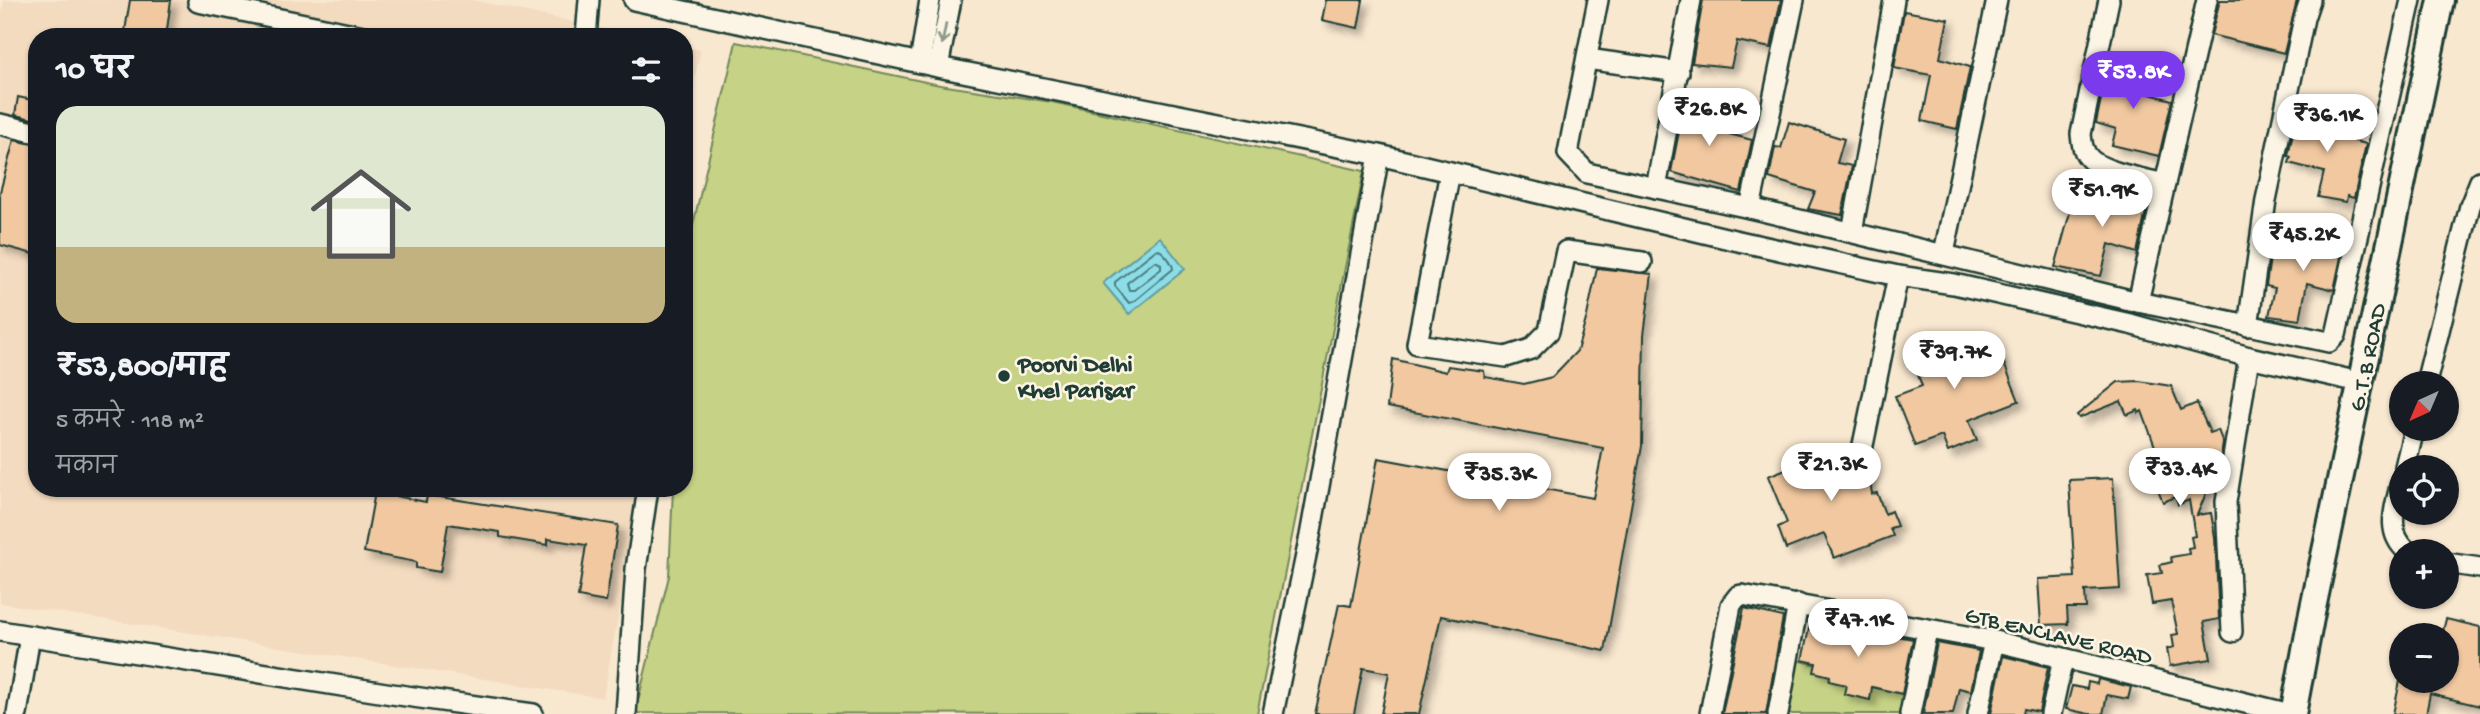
<!DOCTYPE html>
<html lang="hi">
<head>
<meta charset="utf-8">
<style>
  body { margin:0; font-family:"Gochi Hand","Playpen Sans Deva",sans-serif; background:#242831; color:#f1f3f6; height:100vh; display:flex; flex-direction:column; font-size:26px; white-space:nowrap }
  * { box-sizing:border-box; margin:0 }
  p { font-size:23px; color:#9ea1a6 }
  .icon { flex:none; width:38px; height:38px; fill:none; stroke:currentColor; stroke-width:2; stroke-linecap:round; stroke-linejoin:round }
  .map { position:relative; flex:1; overflow:hidden }
  .details { position:absolute; left:28px; top:28px; width:665px; height:469px; display:flex; flex-direction:column; background:#171b24; border-radius:28px; box-shadow:0 2px 5px #0004 }
  .details>* { flex:none }
  .needle { width:46px; rotate:224deg }
  .buttons { position:absolute; left:2389px; top:371px; display:grid; gap:14px }
  .buttons a { display:grid; place-items:center; width:70px; height:70px; border-radius:50%; background:#171b24; box-shadow:0 2px 5px #0004; font-size:35px }
  .price { position:absolute; translate:-50% -60px; padding:0 16px; border-radius:24px; background:#fff; color:#222; font-size:23px; line-height:46px; filter:drop-shadow(0 2px 4px #0008) }
  .price::after { content:''; position:absolute; left:50%; top:42px; width:21px; height:16px; margin-left:-10px; background:inherit; clip-path:polygon(0 0,100% 0,50% 100%) }
  .price.current { background:#7c3aed; color:#fff }
  ul { padding:0; list-style:none }
  li { display:grid; align-content:center; gap:14px; height:371px; padding:0 28px }
  li+li { border-top:2px solid #363941 }
  li span { display:grid; place-items:center; height:217px; border-radius:21px; color:#555 }
  li>.icon { margin-inline-start:auto }
  span .icon { width:126px; height:126px; fill:#fffc; stroke-width:1 }
  li b { font-size:30px }
  h2 { display:flex; justify-content:space-between; align-items:center; height:84px; padding:0 28px; font-size:30px }
  .map>svg:first-child { display:block }
</style>
</head>
<body>
<div class="map">
<svg width="2480" height="714" viewBox="0 0 2480 714">
  <defs>
    <filter id="shadow"><feDropShadow dx="6" dy="6" stdDeviation="3.5" flood-color="#0004"/></filter>
  </defs>
  <rect width="100%" height="100%" fill="#f9e8d0"/>
  <filter id="ink" filterUnits="userSpaceOnUse"><feTurbulence type="fractalNoise" baseFrequency=".0143" numOctaves="2"/><feDisplacementMap in="SourceGraphic" scale="14" xChannelSelector="R" yChannelSelector="G"/><feConvolveMatrix kernelMatrix="1 2 1 2 8 2 1 2 1" color-interpolation-filters="sRGB"/></filter>
  <g filter="url(#ink)">
    <!-- built -->
    <g fill="#f3dbbf">
      <path d="M4,0H472L642,37H37V488H642L603,698L0,603V23Z"/>
      <path d="M684,46L701,50L684,124Z"/>
    </g>
    <!-- green -->
    <g fill="#c6d285" stroke="#72885c" stroke-width="2">
      <path d="M736,42L940,85L1052,102L1364,171L1257,714L635,713L669,576L673,488H684V263Z"/>
      <path d="M1788,658L1913,688L1907,714H1776Z"/>
    </g>
    <!-- water -->
    <path fill="#8ddde8" stroke="#619da0" stroke-width="2" d="M1160,237L1185,269L1129,314L1103,283Z"/>
    <g fill="none" stroke-linecap="round" stroke-linejoin="round">
      <!-- shore -->
      <g stroke="#4b7d7c" stroke-width="2">
        <path d="M1157,249C1163,251 1173,263 1173,269L1133,302L1129,303L1115,286V282Z"/>
        <path d="M1155,261L1161,264V269L1134,290H1129L1127,283Z"/>
      </g>
    </g>
    <!-- building -->
    <g fill="#f1c8a0" stroke="#1f3d34" stroke-width="2" filter="url(#shadow)">
      <path d="M130,0H171L166,37H124Z"/>
      <path d="M1326,0H1363L1358,28L1322,20Z"/>
      <path d="M1703,0H1781L1771,48L1737,41L1731,67L1692,63Z"/>
      <path d="M2220,0H2297L2284,53L2211,35Z"/>
      <path d="M1904,11L1948,19L1940,58L1970,67L1957,129L1922,121L1931,75L1894,68Z"/>
      <path d="M2108,65L2148,72L2142,92L2172,100L2159,156L2112,145L2116,129L2096,123Z"/>
      <path d="M1686,96L1721,104L1714,130L1752,140L1741,192L1671,172Z"/>
      <path d="M18,97L37,101V120L15,115Z"/>
      <path d="M2309,107L2329,112L2327,117L2336,120L2332,135L2366,144L2354,198L2347,196L2346,202L2318,197L2324,172L2289,163L2291,157L2288,156L2298,109L2307,112Z"/>
      <path d="M1789,122L1844,139L1837,163L1852,166L1842,215L1808,209L1815,192L1769,178L1775,147L1781,148Z"/>
      <path d="M14,140L37,145V255L0,245V192Z"/>
      <path d="M2095,184L2149,197L2137,253L2109,244L2101,276L2055,267L2072,205L2081,208L2084,199L2090,201Z"/>
      <path d="M2318,230L2345,238L2334,290L2307,283L2300,320L2269,316L2275,288L2266,286L2271,250L2295,257L2301,237L2311,240L2313,235L2317,236Z"/>
      <path d="M1597,268L1652,274L1644,335L1642,446L1605,651L1441,616L1419,714H1381L1389,673L1363,668L1354,714H1315L1339,604L1351,606L1378,458L1593,498L1603,448L1387,407L1393,359L1446,372L1448,366L1484,371L1485,377L1524,384L1552,377L1577,351L1587,316Z"/>
      <path d="M1975,332L1983,355L1989,353L1992,360L2001,356L2019,401L1969,420L1977,440L1948,452L1942,436L1915,446L1895,396L1922,386L1910,353L1963,333L1964,336Z"/>
      <path d="M2139,381L2171,386L2181,410L2197,403L2210,433L2218,430L2223,443L2221,457L2197,515L2211,513L2215,537L2219,619L2204,622L2211,659L2170,666L2167,649L2174,647L2172,635L2178,634L2171,601L2152,604L2147,575L2162,573L2160,565L2172,562L2171,557L2189,554L2188,548L2193,547L2191,537L2195,536L2189,500L2178,505L2175,497L2163,502L2154,479L2165,474L2142,411L2139,413L2138,410L2127,415L2121,401L2079,418L2077,415L2118,382Z"/>
      <path d="M1810,446L1851,455L1859,462L1867,461L1872,494L1877,493L1885,514L1891,511L1897,526L1890,528L1893,536L1834,558L1824,534L1786,549L1778,527L1787,523L1768,476L1808,460Z"/>
      <path d="M2113,478L2120,589L2085,591L2086,608H2067L2068,624L2041,625L2038,579L2075,577L2069,480Z"/>
      <path d="M375,492L426,502L427,495L618,525L606,602L578,597L586,545L548,539V545L500,537V532L448,524L440,572L416,568V562L364,552Z"/>
      <path d="M1744,608L1783,617L1766,714H1722Z"/>
      <path d="M2446,619L2480,627V706L2430,694L2426,714H2393L2400,681H2446V635H2442Z"/>
      <path d="M1811,620L1847,627L1845,636L1872,642L1874,632L1913,639L1902,694L1872,687L1870,700L1844,694L1846,685L1829,681L1830,676L1814,672L1816,663L1802,660Z"/>
      <path d="M1937,643L1979,651L1971,691L1959,688L1953,714H1923Z"/>
      <path d="M2003,656L2048,667L2039,712L2024,709L2023,714H1991Z"/>
      <path d="M2098,679L2131,687L2128,699L2107,695L2103,714H2089L2066,709L2072,686L2087,689L2088,682L2097,684Z"/>
    </g>
    <g fill="none" stroke-linecap="round" stroke-linejoin="round">
      <!-- minor casing -->
      <g stroke="#1f3d34" stroke-width="24">
        <g id="minor">
          <path d="M634,0L938,67L1379,155L1734,240L1898,276L1954,284L2130,324L2249,357L2346,379"/>
          <path d="M1598,0L1568,153L1587,173L1750,208L2138,302L2329,342L2336,335L2411,0"/>
          <path d="M2109,0L2081,134C2082,144 2083,153 2091,160C2106,173 2145,179 2165,184"/>
          <path d="M198,2L368,37"/>
          <path d="M586,37L589,0"/>
          <path d="M1587,59L1679,72"/>
          <path d="M920,63L930,0"/>
          <path d="M938,67L951,0"/>
          <path d="M0,124L37,133"/>
          <path d="M1450,172L1417,344L1506,357L1531,349L1549,331L1566,251L1642,262"/>
          <path d="M1656,188L1691,0"/>
          <path d="M1750,208L1794,0"/>
          <path d="M1852,232L1894,0"/>
          <path d="M1944,253L1997,0"/>
          <path d="M2138,302L2207,0"/>
          <path d="M2248,326L2266,200L2304,18L2310,0"/>
          <path d="M2426,383L2470,206L2480,181"/>
          <path d="M1862,450L1898,276"/>
          <path d="M2405,467L2414,429"/>
          <path d="M2401,483C2395,507 2385,532 2407,551"/>
          <path d="M2446,563L2480,568"/>
          <path d="M0,631L392,694L533,714"/>
          <path d="M2232,632L2226,502L2249,357"/>
          <path d="M17,714L30,636"/>
          <path d="M626,714L636,569L648,488"/>
          <path d="M1273,714L1310,536L1379,155"/>
          <path d="M1710,714L1731,605L1738,596L1742,595L1994,641L2282,712"/>
          <path d="M1778,714L1798,604"/>
          <path d="M1910,714L1927,630"/>
          <path d="M1978,714L1994,641"/>
          <path d="M2051,714L2063,659"/>
        </g>
      </g>
      <!-- major casing -->
      <g stroke="#1f3d34" stroke-width="30">
        <path id="major" d="M2293,714L2312,613L2441,0"/>
      </g>
      <!-- minor -->
      <use href="#minor" stroke="#fcf5e5" stroke-width="19"/>
      <!-- major -->
      <use href="#major" stroke="#fcf5e5" stroke-width="24"/>
    </g>
    <!-- one-way arrows -->
    <defs><path id="oneway-shaft" d="M-6 0H5M1.5-3L5.5 0L1.5 3" fill="none" stroke-width="1.6" stroke-linecap="round" stroke-linejoin="round" transform="scale(1.75)"/></defs>
    <use stroke="#8e998c" href="#oneway-shaft" transform="translate(944 34) rotate(101)"/>
  </g>
  <!-- markers -->
  <circle fill="#1f3d34" stroke="#fcf5e5" stroke-width="2.5" cx="1004" cy="376" r="7"/>
  <g text-anchor="middle" stroke-width="5" stroke-linejoin="round" paint-order="stroke">
    <!-- street labels -->
    <g font-size="23" fill="#1f3d34" stroke="#fcf5e5">
      <text transform="translate(2366 357) rotate(-78)" y="8">G.T.B ROAD</text>
      <text transform="translate(2059 634) rotate(13)" y="8">GTB ENCLAVE ROAD</text>
    </g>
    <!-- poi labels -->
    <g font-size="23" font-weight="bold" fill="#1f3d34" stroke="#fcf5e5" text-anchor="start">
      <text x="1018" y="371">Poorvi Delhi<tspan x="1018" dy="26">Khel Parisar</tspan></text>
    </g>
  </g>
</svg>
<div class="buttons">
<a><svg class="needle" viewBox="-14 -14 28 28"><path d="M0-13l5 13h-10z" fill="#e53935"/><path d="M0 13l5-13h-10z" fill="#9ea1a6"/></svg></a>
<a><svg class="icon" aria-label="locate" viewBox="0 0 24 24"><circle cx="12" cy="12" r="6"/><path d="M12 2v4M12 18v4M2 12h4M18 12h4"/></svg></a>
<a>+</a>
<a>−</a>
</div>
<b class="price current" style="left:2133px;top:111px">₹53.8K</b>
<b class="price" style="left:1709px;top:148px">₹26.8K</b>
<b class="price" style="left:2327px;top:154px">₹36.1K</b>
<b class="price" style="left:2102px;top:229px">₹51.9K</b>
<b class="price" style="left:2303px;top:273px">₹45.2K</b>
<b class="price" style="left:1954px;top:391px">₹39.7K</b>
<b class="price" style="left:1831px;top:503px">₹21.3K</b>
<b class="price" style="left:2180px;top:508px">₹33.4K</b>
<b class="price" style="left:1499px;top:513px">₹35.3K</b>
<b class="price" style="left:1858px;top:659px">₹47.1K</b>
<section class="details">
<h2>10 घर<svg class="icon" aria-label="filters" viewBox="0 0 24 24"><path d="M4 7h16M4 17h16"/><circle cx="9" cy="7" r="2"/><circle cx="15" cy="17" r="2"/></svg></h2>
<ul>
<li><span style="background:linear-gradient(#dfe7d0 65%,#c2b280 0)"><svg class="icon" aria-label="home" viewBox="0 0 24 24"><path d="M3 11l9-7 9 7M6 9v11h12V9"/></svg></span><div><b>₹53,800/माह</b><p>5 कमरे · 118 m²</p><p>मकान</p></div></li>
</ul>
</section>
</div>
</body>
</html>
